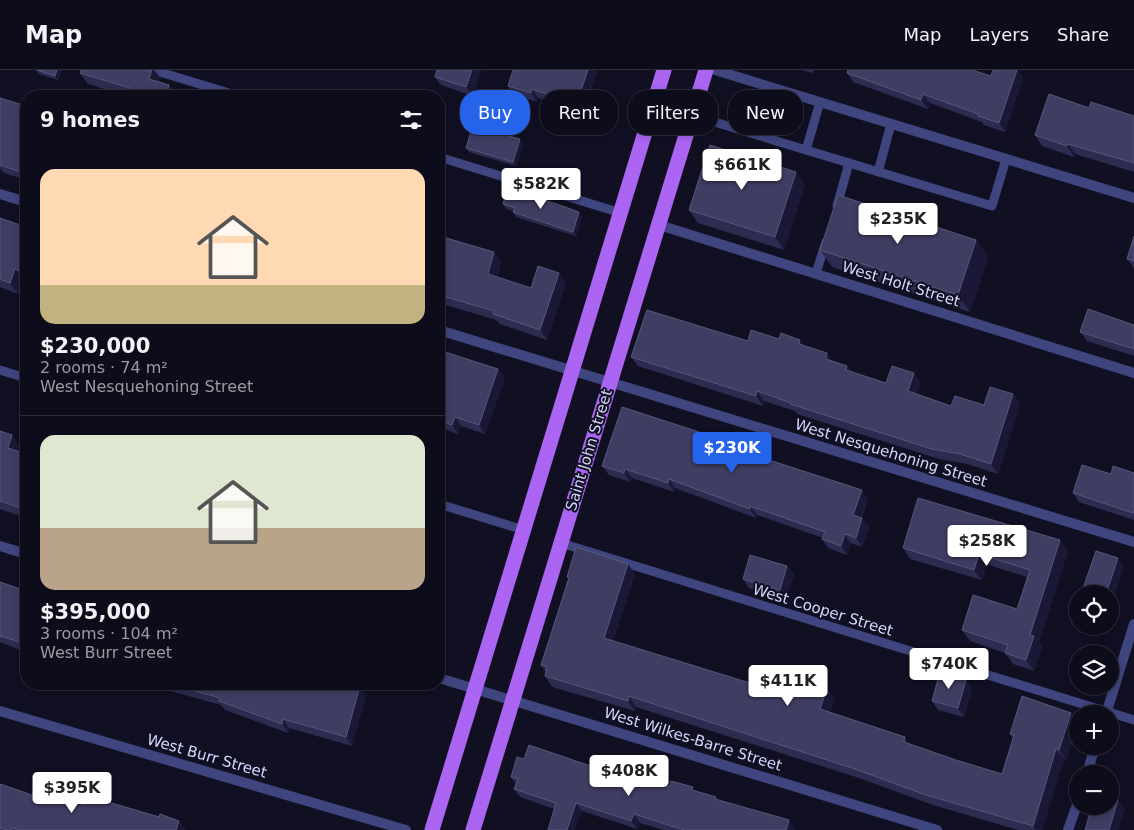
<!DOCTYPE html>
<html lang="en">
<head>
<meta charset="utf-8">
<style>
  body { margin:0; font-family:"DejaVu Sans",sans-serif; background:#1b1a27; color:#f1f3f6; height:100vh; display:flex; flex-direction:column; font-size:19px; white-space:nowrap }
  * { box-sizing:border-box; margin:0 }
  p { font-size:16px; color:#9a9ba2 }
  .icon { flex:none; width:28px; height:28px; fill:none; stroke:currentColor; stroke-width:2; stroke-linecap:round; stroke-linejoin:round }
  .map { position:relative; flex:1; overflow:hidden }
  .panel { position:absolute; left:20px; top:20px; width:425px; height:600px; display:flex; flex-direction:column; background:#0d0c1a; border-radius:20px; box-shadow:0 2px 8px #0003,0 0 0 1px #2d2c39 }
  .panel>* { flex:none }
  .top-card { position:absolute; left:460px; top:20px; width:475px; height:45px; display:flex; gap:10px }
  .controls { position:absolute; left:1069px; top:515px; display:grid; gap:10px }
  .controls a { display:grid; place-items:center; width:50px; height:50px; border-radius:50%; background:#0d0c1a; box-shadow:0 2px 8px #0003,0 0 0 1px #2d2c39; font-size:25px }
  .price { position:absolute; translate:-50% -42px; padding:0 11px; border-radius:5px; background:#fff; color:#222; font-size:16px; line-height:32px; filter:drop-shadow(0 1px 2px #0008) }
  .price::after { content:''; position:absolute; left:50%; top:30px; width:15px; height:11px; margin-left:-8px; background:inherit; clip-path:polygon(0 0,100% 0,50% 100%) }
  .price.on { background:#2563eb; color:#fff }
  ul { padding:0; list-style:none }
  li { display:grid; align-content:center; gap:10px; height:265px; padding:0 20px }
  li+li { border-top:1px solid #2d2c39 }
  li span { display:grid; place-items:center; height:155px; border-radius:15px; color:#555 }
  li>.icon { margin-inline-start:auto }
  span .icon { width:90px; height:90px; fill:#fffc; stroke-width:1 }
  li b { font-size:21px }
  h2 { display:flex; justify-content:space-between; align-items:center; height:60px; padding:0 20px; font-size:21px }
  .tag { padding:0 18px; border-radius:20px; background:#0d0c1a; box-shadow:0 2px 8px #0003,0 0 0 1px #2d2c39; font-size:18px; line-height:45px }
  .tag.on { background:#2563eb; color:#fff }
  header { display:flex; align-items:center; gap:30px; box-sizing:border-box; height:70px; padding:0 25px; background:#0d0c1a; border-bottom:1px solid #2d2c39 }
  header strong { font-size:24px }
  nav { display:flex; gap:28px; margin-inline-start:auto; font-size:18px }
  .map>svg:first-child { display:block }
</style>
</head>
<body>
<header>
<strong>Map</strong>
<nav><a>Map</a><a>Layers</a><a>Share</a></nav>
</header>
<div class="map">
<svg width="1134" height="760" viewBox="0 0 1134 760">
  <rect width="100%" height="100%" fill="#111023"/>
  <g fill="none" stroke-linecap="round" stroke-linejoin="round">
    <!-- lane -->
    <g stroke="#3f457f" stroke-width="9">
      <path d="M153,0L239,26"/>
      <path d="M692,45L806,80L820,32"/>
      <path d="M806,80L992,136L1006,89"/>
      <path d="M439,87L621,143"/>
      <path d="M878,102L891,54"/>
      <path d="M837,136L849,93"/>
      <path d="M816,203L826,172"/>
      <path d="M0,300L26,308"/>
      <path d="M439,434L524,460"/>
      <path d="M561,473L1134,650"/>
    </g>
    <!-- street -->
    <g stroke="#3f457f" stroke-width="10">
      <path d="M715,0L1134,128"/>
      <path d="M0,124L26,132"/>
      <path d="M659,155L1134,303"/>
      <path d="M439,260L1134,472"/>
      <path d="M0,476L26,484"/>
      <path d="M439,608L937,760"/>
      <path d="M0,641L406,760"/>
      <path d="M1106,644L1134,554"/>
      <path d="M1087,704L1095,676"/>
      <path d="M1068,760L1078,732"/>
    </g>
    <!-- primary -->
    <g stroke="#ac65f3" stroke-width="15">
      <path d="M432,760L664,0"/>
      <path d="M473,760L706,0"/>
    </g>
  </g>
  <!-- wall -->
  <g fill="#2d2b50">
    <path d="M36,0H62L58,10L39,4Z"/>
    <path d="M81,0H154L161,9L159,12L169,15L177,26H127L88,14L80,3Z"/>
    <path d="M481,0L473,26L441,15L435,7Z"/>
    <path d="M513,0H598L582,44L538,28L537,32L514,25L508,16Z"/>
    <path d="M802,0H814L812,3Z"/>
    <path d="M847,3L991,6L1023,8L1005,62L984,55L982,52L930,33L928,39L853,12Z"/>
    <path d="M0,28L26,36V110L4,103L0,98Z"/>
    <path d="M1089,38L1134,46V102L1075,84L1074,87L1042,76L1035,65Z"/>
    <path d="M500,55L503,60L502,64L523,74L516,96L469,82L466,78Z"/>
    <path d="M805,115L784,180L698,153L689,140Z"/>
    <path d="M503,134L579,142L582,147L576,166L516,147L513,142V141L506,139Z"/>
    <path d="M0,148L26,157V211L23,210L18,224L0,217Z"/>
    <path d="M439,156L445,166V167L494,182L501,192L497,207L531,218L566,213L547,270L500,254L496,250L446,235L445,238L439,236Z"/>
    <path d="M1134,166V198L1127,189Z"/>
    <path d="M976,170L988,187L970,242L832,197L820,180Z"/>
    <path d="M1134,255V286L1087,271L1080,262Z"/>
    <path d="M779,269L800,270L805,276L833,291L847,296L852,302L886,313L914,303L921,313L917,325L951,336L984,335L1013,324L1020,334L998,404L967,394L939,389L797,344L795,341L764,331L763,336L638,296L631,287L748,271Z"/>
    <path d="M439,280L505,308L485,364L461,356L458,364L439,357Z"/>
    <path d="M0,361L12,365L19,375L18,381L26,384V448L0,439Z"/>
    <path d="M773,391L868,429L862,448L869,457L862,477L851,473L847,485L828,478L822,469L823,468L757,445L756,448L675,418L674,422L632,408L630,412L609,405L602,396Z"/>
    <path d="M1134,403V450L1079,432L1073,423Z"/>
    <path d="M903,478L1068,481L1039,572L1042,577L1034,601L1013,594L1005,583L970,571L962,560L1017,539L1027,507L986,494L982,510L910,489Z"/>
    <path d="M787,496L794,505L786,529L749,518L743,509Z"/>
    <path d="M635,504L613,571L750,613L794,612L827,619L835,629L830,642L910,675L956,690L1002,704L1013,668L1010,664L1071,643L1078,651V656L1066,690L1064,689L1042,760H1018L933,735L859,708L636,637L635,641L552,617L545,606L546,603L541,595L568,509L567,507Z"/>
    <path d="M0,512L26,521V582L0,572Z"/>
    <path d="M145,614H352L366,625L352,676L289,658L288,663L225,640L221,635Z"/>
    <path d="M972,619L964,647L938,640L932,631Z"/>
    <path d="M524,689L617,705L669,717L695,721L795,758L794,760H664L640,753L637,759L582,741L554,739L520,727L514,719L516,714L511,707Z"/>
    <path d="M0,714L32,725L85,735L179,751L185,760H0Z"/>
  </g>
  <!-- shaded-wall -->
  <g fill="#1a1836">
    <path d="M57,0H62L58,10L55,6Z"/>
    <path d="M152,0H154L161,9L157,20L149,9Z"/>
    <path d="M472,0H481L473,26L466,17Z"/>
    <path d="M588,0H598L582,44L576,35Z"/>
    <path d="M1017,0L1023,8L1005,62L999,53Z"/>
    <path d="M169,15L177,26H166Z"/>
    <path d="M532,19L538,28L537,32L531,23Z"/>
    <path d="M923,24L930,33L928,39L921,30Z"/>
    <path d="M500,55L503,60L501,68L498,63Z"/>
    <path d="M520,69L523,74L516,96L513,92Z"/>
    <path d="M1068,74L1075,84L1074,87L1067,76Z"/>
    <path d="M26,85V109L21,102Z"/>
    <path d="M796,102L805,115L784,180L775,167Z"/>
    <path d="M579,142L582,147L576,166L573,162Z"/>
    <path d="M439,156L445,166L442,174L439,169Z"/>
    <path d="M976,170L988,187L970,242L958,225Z"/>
    <path d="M494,182L501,192L495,214L488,204Z"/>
    <path d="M15,199L23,210L18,224L10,213Z"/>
    <path d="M559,203L566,213L547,270L540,260Z"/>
    <path d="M439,225L446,235L445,238L439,228Z"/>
    <path d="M800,270L807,279L799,274Z"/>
    <path d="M827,283L834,293L826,289Z"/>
    <path d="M847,296L854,305L846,300Z"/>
    <path d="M498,299L505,308L485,364L479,355Z"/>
    <path d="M914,303L921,313L915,331L908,321Z"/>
    <path d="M757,321L764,331L763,336L756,326Z"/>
    <path d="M1013,324L1020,334L998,404L991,394Z"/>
    <path d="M455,347L461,356L458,364L452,355Z"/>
    <path d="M12,365L19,375L15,389L8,378Z"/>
    <path d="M767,384L774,393L766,389Z"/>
    <path d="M625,399L632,408L630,412L624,403Z"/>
    <path d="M669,409L675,418L674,422L668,413Z"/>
    <path d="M862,420L868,429L859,454L853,445Z"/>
    <path d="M750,436L757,445L756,448L750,439Z"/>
    <path d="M862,448L869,457L862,477L856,468Z"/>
    <path d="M845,464L851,473L847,485L841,476Z"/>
    <path d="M1060,470L1068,481L1039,572L1042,577L1034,601L1026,590L1030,565Z"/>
    <path d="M979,484L986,494L982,510L974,500Z"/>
    <path d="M1118,488L1124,497L1110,540V524H1106Z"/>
    <path d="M628,494L635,504L611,578L604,568Z"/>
    <path d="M787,496L794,505L786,529L780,520Z"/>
    <path d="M966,610L972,619L964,647L958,638Z"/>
    <path d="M360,616L366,625L352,676L346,667Z"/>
    <path d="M827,619L835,629L828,649L820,639Z"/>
    <path d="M629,626L636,637L635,641L628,631Z"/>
    <path d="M1071,643L1078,651V656L1066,690L1059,680Z"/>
    <path d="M283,649L289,658L288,663L282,654Z"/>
    <path d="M905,667L912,678L904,672Z"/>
    <path d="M1056,679L1064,689L1042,760H1036L1033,756Z"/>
    <path d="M1118,730L1125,739L1118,760H1109Z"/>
    <path d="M576,733L582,741L575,760H567Z"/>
    <path d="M634,744L640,753L637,759L631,751Z"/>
    <path d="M789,750L795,758L794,760H786Z"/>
    <path d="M179,751L185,760H176Z"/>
  </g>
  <!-- building -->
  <g fill="#3f3d62" stroke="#57567a">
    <path d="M37,0H57L55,6Z"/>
    <path d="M81,0H152L149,9L169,15L166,26H127L130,18L80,3Z"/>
    <path d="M437,0H472L466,17L435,7Z"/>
    <path d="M513,0H588L576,35L532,19L531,23L508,16Z"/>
    <path d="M848,0H972L991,6L993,0H1017L999,53L978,46V44L923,24L921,30L847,3Z"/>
    <path d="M1049,24L1089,38L1091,32L1134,46V93L1068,74L1067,76L1035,65Z"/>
    <path d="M0,28L26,36V85L21,102L0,95Z"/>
    <path d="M475,48L500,55L498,63L520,69L513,92L466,78Z"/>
    <path d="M710,75L796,102L775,167L689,140Z"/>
    <path d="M508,117L579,142L573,162L513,142L515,138L503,134Z"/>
    <path d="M838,125L976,170L958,225L820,180Z"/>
    <path d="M0,148L26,157V203L15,199L10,213L0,209Z"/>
    <path d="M439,166L494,182L488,204L531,218L538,196L559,203L540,260L493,244L494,241L439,225V226Z"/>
    <path d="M1134,166V191L1127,189Z"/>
    <path d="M1088,239L1134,255V279L1080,262Z"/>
    <path d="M647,240L748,271L751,260L779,269L781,263L800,270L799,274L827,283L826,289L847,296L846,300L886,313L892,296L914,303L908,321L951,336L955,326L984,335L990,317L1013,324L991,394L960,384L932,379L790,334L791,333L757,321L756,326L631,287Z"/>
    <path d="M439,280L498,299L479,355L455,347L452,355L439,351Z"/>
    <path d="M622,337L767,384L766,389L862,420L853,445L862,448L856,468L845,464L841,476L822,469L825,462L750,436V439L669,409L668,413L625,399L624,403L602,396Z"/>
    <path d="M0,361L12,365L8,378L26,384V440L0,431Z"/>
    <path d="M1082,395L1111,404L1113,396L1134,403V440L1133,443L1073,423Z"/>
    <path d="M918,428L1060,470L1030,565L1034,566L1026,590L1005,583L1008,575L962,560L973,525L1017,539L1030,500L979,484L974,500L903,478Z"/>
    <path d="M576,477L628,494L604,568L750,613L755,600L794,612L795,608L827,619L820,639L905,667L904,672L956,690L1002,704L1014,665L1010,664L1022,626L1071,643L1059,680L1056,679L1033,756L926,725L852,698L629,626L628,631L545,606L547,597L541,595L569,508L567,507Z"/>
    <path d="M1096,481L1118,488L1106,524H1081Z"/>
    <path d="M750,485L787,496L780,520L743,509Z"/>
    <path d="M0,512L26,521V577L22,576L23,573L0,566Z"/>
    <path d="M940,602L966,610L958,638L932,631Z"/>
    <path d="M171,614H352L360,616L346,667L283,649L282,654L219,631L220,628Z"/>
    <path d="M529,675L617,705L619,700L669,717L671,711L693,717L692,720L716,727L715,729L789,750L786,760H684L634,744L631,751L576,733L567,760H548L556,733L514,719L518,709L511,707L517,687L524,689Z"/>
    <path d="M0,714L32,725L34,718L85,735L88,726L159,747L160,744L179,751L176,760H20L12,758L11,760H8L0,758Z"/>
    <path d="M1110,727L1118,730L1109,760H1085L1092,736H1110Z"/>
  </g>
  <g text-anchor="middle" stroke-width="4" stroke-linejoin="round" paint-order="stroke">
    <!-- street labels -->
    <g font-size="15" fill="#d6d7fc" stroke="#111023">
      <text transform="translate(901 214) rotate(17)" y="5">West Holt Street</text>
      <text transform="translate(589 380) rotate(-73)" y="5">Saint John Street</text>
      <text transform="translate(891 383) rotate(17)" y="5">West Nesquehoning Street</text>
      <text transform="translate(823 540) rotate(17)" y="5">West Cooper Street</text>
      <text transform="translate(693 669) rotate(17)" y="5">West Wilkes-Barre Street</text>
      <text transform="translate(207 686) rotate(16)" y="5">West Burr Street</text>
    </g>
  </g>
</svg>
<div class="controls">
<a><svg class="icon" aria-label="locate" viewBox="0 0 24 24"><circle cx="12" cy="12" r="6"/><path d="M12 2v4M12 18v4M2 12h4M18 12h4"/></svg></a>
<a><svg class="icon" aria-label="layers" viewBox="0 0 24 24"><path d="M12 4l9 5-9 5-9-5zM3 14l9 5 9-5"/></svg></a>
<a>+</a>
<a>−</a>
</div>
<b class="price" style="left:742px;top:121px">$661K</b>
<b class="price" style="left:541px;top:140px">$582K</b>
<b class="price" style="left:898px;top:175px">$235K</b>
<b class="price on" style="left:732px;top:404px">$230K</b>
<b class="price" style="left:987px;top:497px">$258K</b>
<b class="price" style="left:949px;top:620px">$740K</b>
<b class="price" style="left:788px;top:637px">$411K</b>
<b class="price" style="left:629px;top:727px">$408K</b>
<b class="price" style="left:72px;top:744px">$395K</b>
<div class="top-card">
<a class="tag on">Buy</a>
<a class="tag">Rent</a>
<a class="tag">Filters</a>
<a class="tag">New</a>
</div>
<section class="panel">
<h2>9 homes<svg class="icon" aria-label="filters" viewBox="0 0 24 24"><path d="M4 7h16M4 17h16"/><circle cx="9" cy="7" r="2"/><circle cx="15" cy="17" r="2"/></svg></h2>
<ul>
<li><span style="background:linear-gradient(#ffd9b3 75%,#c2b280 0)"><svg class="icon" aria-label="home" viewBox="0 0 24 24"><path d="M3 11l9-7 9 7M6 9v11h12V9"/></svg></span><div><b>$230,000</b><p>2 rooms · 74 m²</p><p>West Nesquehoning Street</p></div></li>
<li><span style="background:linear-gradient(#dfe7d0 60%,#b9a48a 0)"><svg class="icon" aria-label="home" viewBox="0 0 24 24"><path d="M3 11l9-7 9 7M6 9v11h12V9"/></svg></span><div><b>$395,000</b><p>3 rooms · 104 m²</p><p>West Burr Street</p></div></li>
</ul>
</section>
</div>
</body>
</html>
